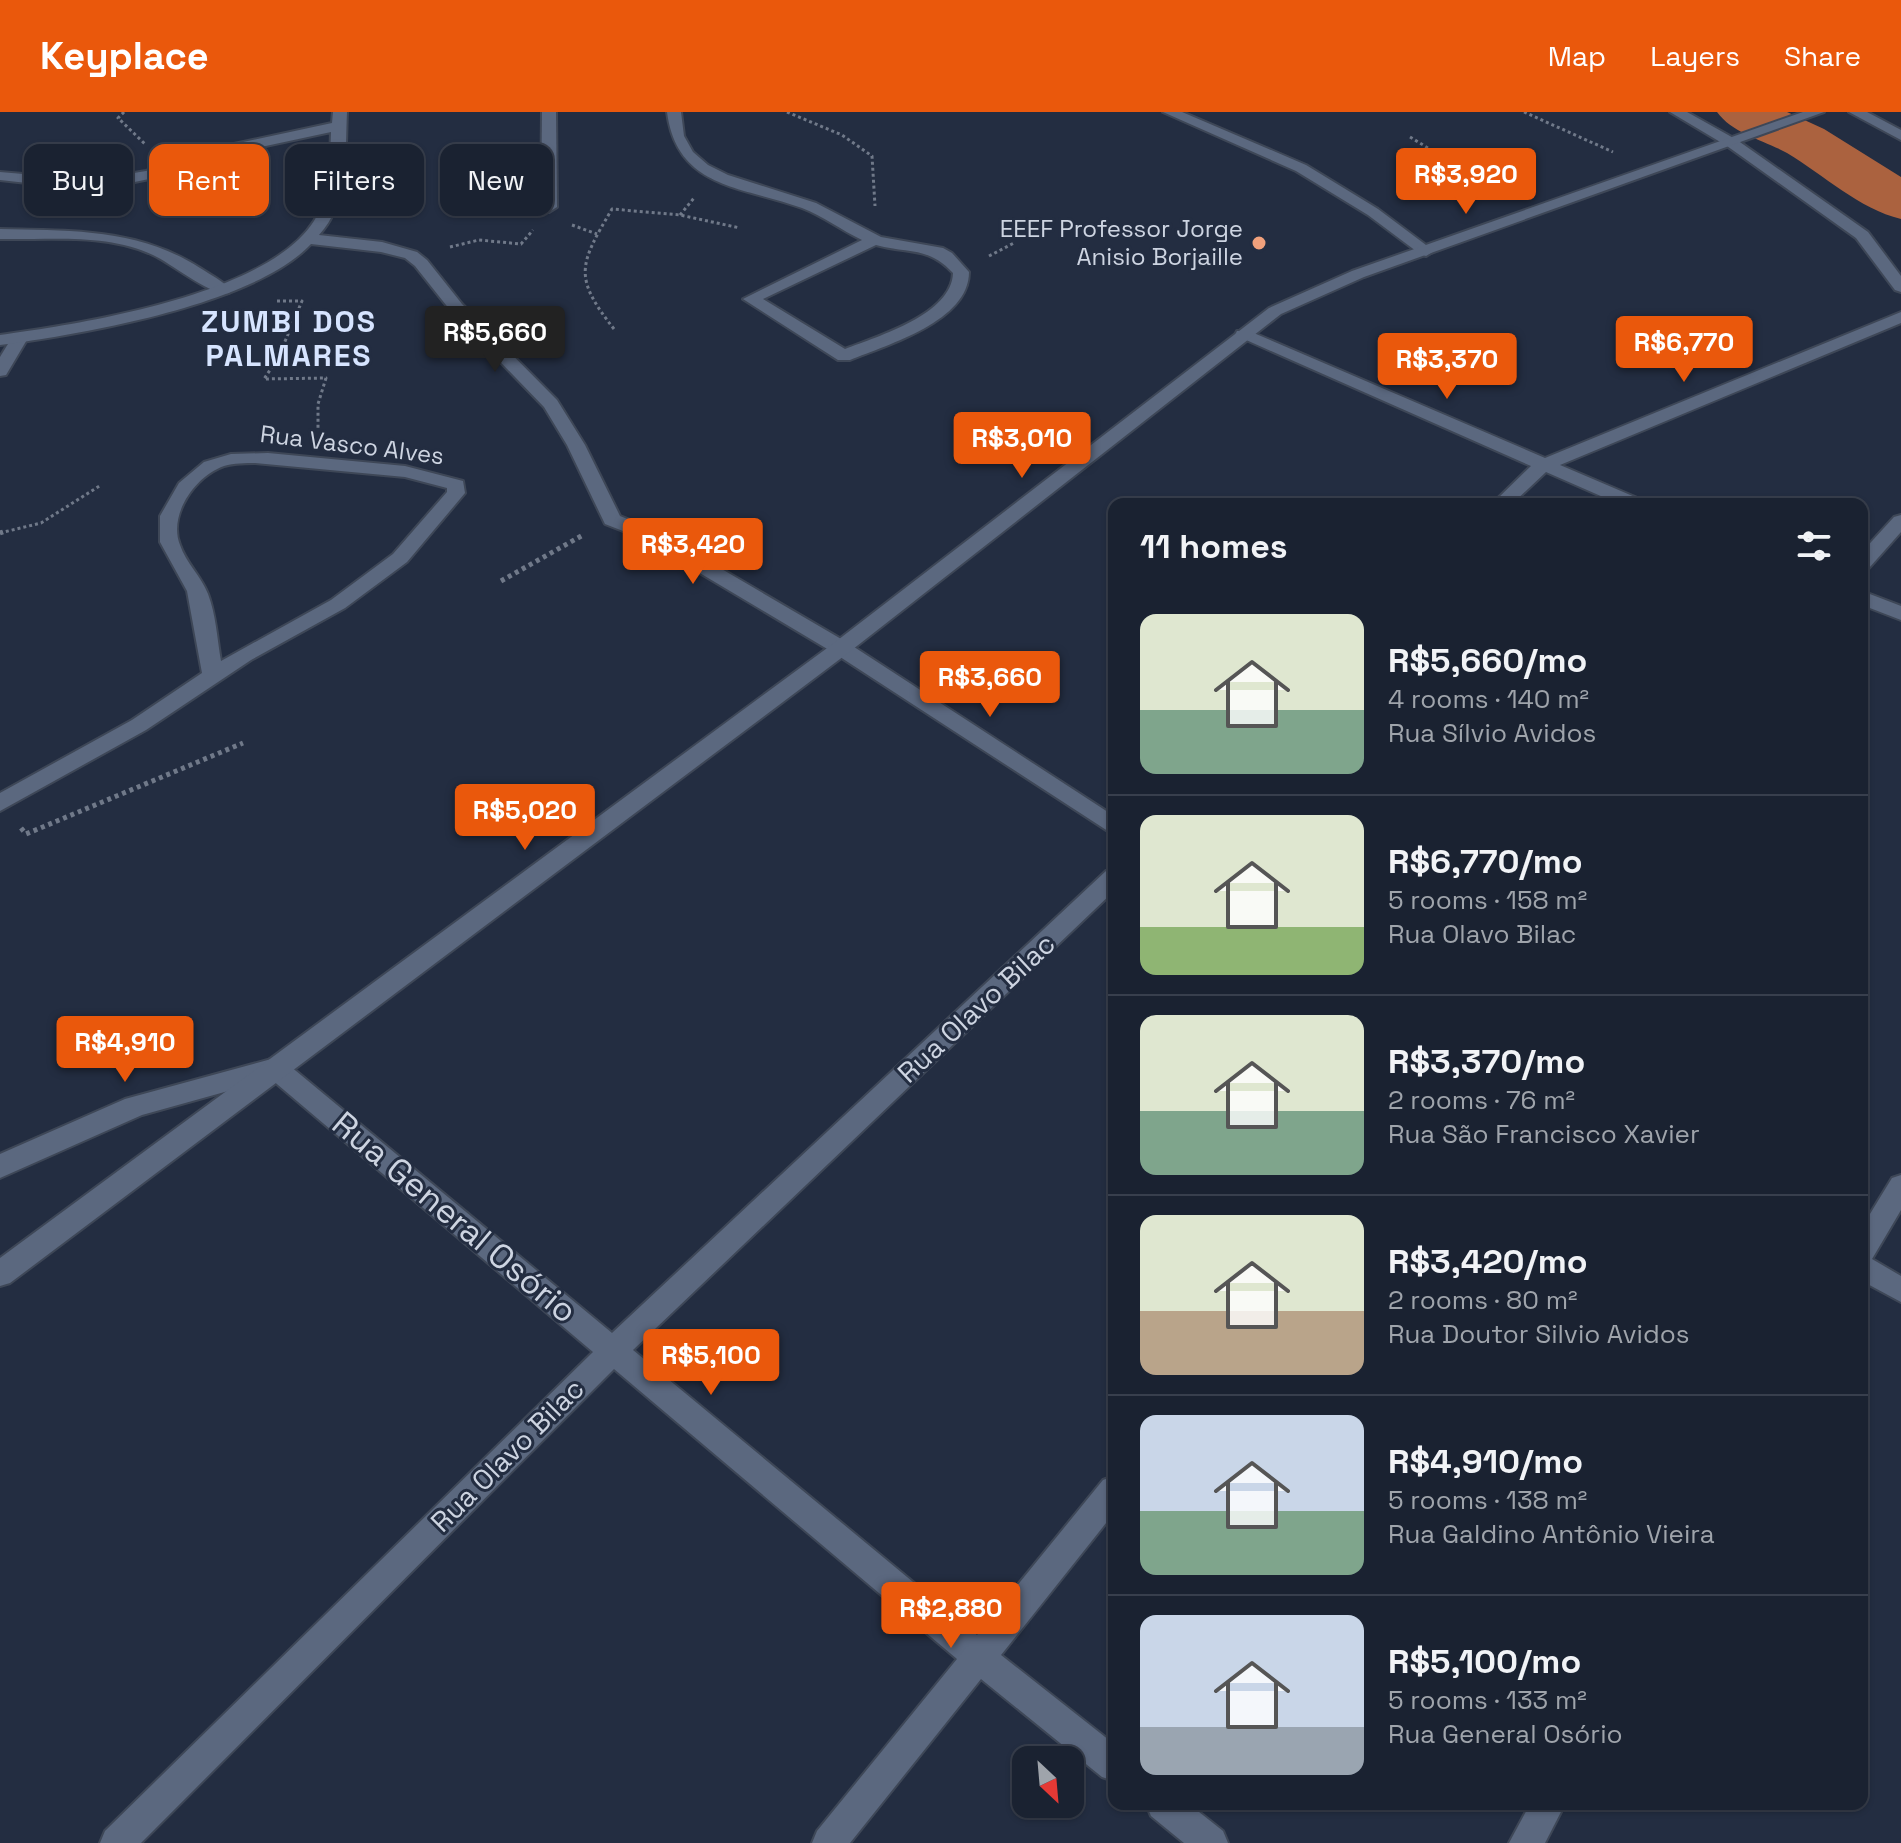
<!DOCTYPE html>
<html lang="en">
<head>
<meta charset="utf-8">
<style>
  body { margin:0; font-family:"Space Grotesk",sans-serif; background:#232a39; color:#f1f3f6; height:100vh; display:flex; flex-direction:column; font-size:30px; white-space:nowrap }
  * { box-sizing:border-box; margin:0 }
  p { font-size:26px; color:#9fa4ab }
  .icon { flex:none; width:44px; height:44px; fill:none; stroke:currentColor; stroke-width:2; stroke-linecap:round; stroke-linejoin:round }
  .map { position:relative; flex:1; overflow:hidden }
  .drawer { position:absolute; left:1108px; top:386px; width:760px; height:1312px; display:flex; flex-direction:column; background:#1a2231; border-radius:16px; box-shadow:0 2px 6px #0004,0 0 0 2px #383f4d }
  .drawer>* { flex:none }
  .top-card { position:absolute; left:24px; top:32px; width:760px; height:72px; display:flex; gap:16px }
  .needle { width:52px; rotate:154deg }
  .buttons { position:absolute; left:1012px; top:1634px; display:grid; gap:16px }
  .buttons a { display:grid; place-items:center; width:72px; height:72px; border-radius:16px; background:#1a2231; box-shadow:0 2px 6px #0004,0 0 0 2px #383f4d; font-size:40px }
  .price { position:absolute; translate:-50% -68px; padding:0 18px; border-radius:8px; background:#ea580c; color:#fff; font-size:26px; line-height:52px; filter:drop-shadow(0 2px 4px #0008) }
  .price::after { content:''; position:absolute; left:50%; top:48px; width:24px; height:18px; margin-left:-12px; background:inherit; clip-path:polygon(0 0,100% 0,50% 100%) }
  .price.on { background:#222; color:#fff }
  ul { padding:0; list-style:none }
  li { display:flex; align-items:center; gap:24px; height:200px; padding:0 32px }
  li+li { border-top:2px solid #383f4d }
  li span { display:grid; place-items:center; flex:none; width:224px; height:160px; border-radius:16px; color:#555 }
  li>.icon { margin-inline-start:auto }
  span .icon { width:96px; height:96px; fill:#fffc; stroke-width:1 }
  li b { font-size:34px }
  h2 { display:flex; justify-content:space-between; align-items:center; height:96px; padding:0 32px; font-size:34px }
  .chip { padding:0 28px; border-radius:16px; background:#1a2231; box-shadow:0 2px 6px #0004,0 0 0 2px #383f4d; font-size:28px; line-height:72px }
  .chip.on { background:#ea580c; color:#fff }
  header { display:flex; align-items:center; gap:48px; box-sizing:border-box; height:112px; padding:0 40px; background:#ea580c; color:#fff }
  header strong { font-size:38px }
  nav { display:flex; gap:44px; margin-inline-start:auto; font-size:28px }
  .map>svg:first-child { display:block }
</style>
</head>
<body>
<header>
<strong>Keyplace</strong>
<nav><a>Map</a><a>Layers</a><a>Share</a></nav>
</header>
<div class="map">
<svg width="1901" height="1731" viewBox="0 0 1901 1731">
  <rect width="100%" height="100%" fill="#232d41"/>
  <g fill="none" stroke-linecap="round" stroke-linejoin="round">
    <!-- river -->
    <path fill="#ab623f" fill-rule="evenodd" d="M1717,0H1787L1824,17L1901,65V107C1859,97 1824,63 1787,41C1764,28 1733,22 1717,0Z"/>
    <!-- lane casing -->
    <g stroke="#3e4757" stroke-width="4">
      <g id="lane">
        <path d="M542,0H556L557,95L549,100L541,95Z"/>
        <path d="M667,0H681L684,24L693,40L708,53L728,63L816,91L881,125L943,136L952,141L969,160C969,209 889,232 850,248H838L743,187L862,128C841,118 823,104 802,96C742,74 677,77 667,0ZM876,133C909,142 928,134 953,161C952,202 879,224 845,237L763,187Z"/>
        <path d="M0,117C72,119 138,116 200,156C211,163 223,169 231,178L229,181C212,185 171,151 153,143C107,121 50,128 0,127Z"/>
        <path d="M20,221L28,226L6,263L0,264V245L14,222Z"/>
        <path d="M268,341L405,354L463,369L465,381L407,450L345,496L251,548L146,618L0,699V681L132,608L202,561L187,479L160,430V404L179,371L204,350L231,342ZM255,351L405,365L447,376V380L393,442L331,488L221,549C217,526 216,503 208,482C201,464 186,451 180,433C168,403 195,364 224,354C234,351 245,351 255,351Z"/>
      </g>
    </g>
    <!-- street casing -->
    <g stroke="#3e4757" stroke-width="4">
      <g id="street">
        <path d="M333,0H347C345,41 349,91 319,123L382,130L417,140L427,148L462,192L557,288L585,333L620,404L655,418L848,531L1114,704V723L834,541L641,426L605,412L567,333L544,295L450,198L415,154L405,146L381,140L311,132C254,193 82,222 0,233V223C82,212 267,183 314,109C330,84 330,48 331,20L224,43L154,66L110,75L81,77L0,68V60L81,67L110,65L146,59L220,35L332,11Z"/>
        <path d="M1163,0H1182L1306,53L1378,97L1434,139L1426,144L1420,142L1368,103L1296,59Z"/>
        <path d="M1670,0H1687L1737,28L1868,120L1901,164V180L1895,178L1856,126L1727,34Z"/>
        <path d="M1849,0H1867L1901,18V28Z"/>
        <path d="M1901,200V211L1560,353L1642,388L1644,392H1619L1546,360L1512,392H1492L1531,354L1235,223L1237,219H1249L1545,346Z"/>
        <path d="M1901,403V420L1869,456L1862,458V440L1894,405Z"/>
        <path d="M1862,479L1901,494V508L1862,493Z"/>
        <path d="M1114,757V779L633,1238L977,1523L1103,1368L1114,1364V1401L1001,1543L1114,1632V1669L1102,1665L981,1567L850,1731H812L817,1719L957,1547L614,1257L141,1731H100L105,1719L593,1240L271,967L142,1003L0,1066V1042L125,987L275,946L284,949L612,1221L1106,759Z"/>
        <path d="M1901,1063V1098L1872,1147L1901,1164V1190L1862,1169V1115L1892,1066Z"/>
        <path d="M1146,1692H1189L1223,1719L1228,1731H1184L1151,1704Z"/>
        <path d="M1530,1692H1565L1545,1731H1509Z"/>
      </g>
    </g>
    <!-- secondary casing -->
    <g stroke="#3e4757" stroke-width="4">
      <path id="secondary" d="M1803,0H1824L1364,165L1281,202L848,541L10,1171L0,1174V1146L834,531L1269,196L1352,159Z"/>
    </g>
    <!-- path-far1 -->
    <g stroke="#707989" stroke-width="3" stroke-dasharray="3 3" stroke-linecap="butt">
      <path d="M124,0L118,6L146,33"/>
      <path d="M787,0L842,23L872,44L875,94"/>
      <path d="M1524,0L1613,40"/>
      <path d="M1410,25L1498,79"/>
      <path d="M680,103L694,86"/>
      <path d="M572,113L597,122"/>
      <path d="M450,135L479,128L521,132L533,118"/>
      <path d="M989,144L1014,131"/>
      <path d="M277,189H302L278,246L264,267L326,266L318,292V318"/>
      <path d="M614,217C573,165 579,153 612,97L680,103L740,116"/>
      <path d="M0,421L41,411L101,373"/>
    </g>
    <!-- path -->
    <g stroke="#707989" stroke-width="5" stroke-dasharray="4 4" stroke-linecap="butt">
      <path d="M0,421L3,420"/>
      <path d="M501,469L583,423"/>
      <path d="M21,716L26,722L243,631"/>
    </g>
    <!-- lane -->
    <use href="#lane" fill="#5b687f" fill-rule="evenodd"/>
    <!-- street -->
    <use href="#street" fill="#5b687f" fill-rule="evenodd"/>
    <!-- secondary -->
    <use href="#secondary" fill="#5b687f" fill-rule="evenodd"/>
  </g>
  <!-- markers -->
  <circle fill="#f1a17c" stroke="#232d41" stroke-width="3" cx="1259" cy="131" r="8"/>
  <g text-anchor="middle" stroke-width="6" stroke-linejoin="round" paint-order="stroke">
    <!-- far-poi labels -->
    <g font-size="24" fill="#cdd4e1" stroke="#232d41" text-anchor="end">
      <text x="1243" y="125">EEEF Professor Jorge<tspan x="1243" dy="28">Anisio Borjaille</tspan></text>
    </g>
    <!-- far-street labels -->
    <g font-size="24" fill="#cdd4e1" stroke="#232d41">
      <text transform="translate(352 333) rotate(7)" y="8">Rua Vasco Alves</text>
    </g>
    <!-- street labels -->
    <g font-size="28" fill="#cdd4e1" stroke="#232d41">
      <text transform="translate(976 896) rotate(-43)" y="10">Rua Olavo Bilac</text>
      <text transform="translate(507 1343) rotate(-45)" y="10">Rua Olavo Bilac</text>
    </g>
    <!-- far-district labels -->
    <g font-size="30" font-weight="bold" letter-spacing="2" fill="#d6e4ff" stroke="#232d41">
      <text x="289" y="220">ZUMBI DOS<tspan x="289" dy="34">PALMARES</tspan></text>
    </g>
    <!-- near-street labels -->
    <g font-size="34" fill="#cdd4e1" stroke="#232d41">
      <text transform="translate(455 1105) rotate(40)" y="12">Rua General Osório</text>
    </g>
  </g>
</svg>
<div class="buttons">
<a><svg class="needle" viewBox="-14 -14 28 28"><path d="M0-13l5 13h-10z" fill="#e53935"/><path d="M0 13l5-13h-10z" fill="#9fa4ab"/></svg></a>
</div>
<b class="price" style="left:1466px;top:104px">R$3,920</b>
<b class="price on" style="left:495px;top:262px">R$5,660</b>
<b class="price" style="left:1684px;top:272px">R$6,770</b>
<b class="price" style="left:1447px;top:289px">R$3,370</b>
<b class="price" style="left:1022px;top:368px">R$3,010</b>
<b class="price" style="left:693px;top:474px">R$3,420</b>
<b class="price" style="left:990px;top:607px">R$3,660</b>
<b class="price" style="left:525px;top:740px">R$5,020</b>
<b class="price" style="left:125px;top:972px">R$4,910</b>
<b class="price" style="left:711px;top:1285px">R$5,100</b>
<b class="price" style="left:951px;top:1538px">R$2,880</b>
<div class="top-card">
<a class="chip">Buy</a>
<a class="chip on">Rent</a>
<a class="chip">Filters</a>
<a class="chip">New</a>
</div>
<section class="drawer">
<h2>11 homes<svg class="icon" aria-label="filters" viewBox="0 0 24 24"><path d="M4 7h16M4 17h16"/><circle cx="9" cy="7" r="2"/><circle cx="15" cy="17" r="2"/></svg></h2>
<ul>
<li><span style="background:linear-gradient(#dfe7d0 60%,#7fa58c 0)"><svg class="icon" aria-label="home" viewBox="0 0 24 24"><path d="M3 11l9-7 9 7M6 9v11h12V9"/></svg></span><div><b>R$5,660/mo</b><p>4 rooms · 140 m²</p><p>Rua Sílvio Avidos</p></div></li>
<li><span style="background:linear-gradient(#dfe7d0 70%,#8fb573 0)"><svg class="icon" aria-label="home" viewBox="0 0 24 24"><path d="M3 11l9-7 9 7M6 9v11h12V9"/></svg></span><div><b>R$6,770/mo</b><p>5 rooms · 158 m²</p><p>Rua Olavo Bilac</p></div></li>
<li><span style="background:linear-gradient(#dfe7d0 60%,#7fa58c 0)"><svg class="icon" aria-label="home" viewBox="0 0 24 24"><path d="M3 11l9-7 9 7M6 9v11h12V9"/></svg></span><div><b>R$3,370/mo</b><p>2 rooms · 76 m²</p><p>Rua São Francisco Xavier</p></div></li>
<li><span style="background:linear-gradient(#dfe7d0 60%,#b9a48a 0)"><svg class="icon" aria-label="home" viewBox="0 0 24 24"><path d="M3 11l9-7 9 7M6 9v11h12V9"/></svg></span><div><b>R$3,420/mo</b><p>2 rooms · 80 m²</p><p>Rua Doutor Silvio Avidos</p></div></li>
<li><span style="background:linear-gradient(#c9d6e8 60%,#7fa58c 0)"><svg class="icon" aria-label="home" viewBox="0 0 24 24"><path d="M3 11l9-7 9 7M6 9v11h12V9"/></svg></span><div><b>R$4,910/mo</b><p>5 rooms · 138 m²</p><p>Rua Galdino Antônio Vieira</p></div></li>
<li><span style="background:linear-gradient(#c9d6e8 70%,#9aa5b1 0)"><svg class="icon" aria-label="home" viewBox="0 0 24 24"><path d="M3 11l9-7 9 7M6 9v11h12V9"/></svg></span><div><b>R$5,100/mo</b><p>5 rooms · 133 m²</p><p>Rua General Osório</p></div></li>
</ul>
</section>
</div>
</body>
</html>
